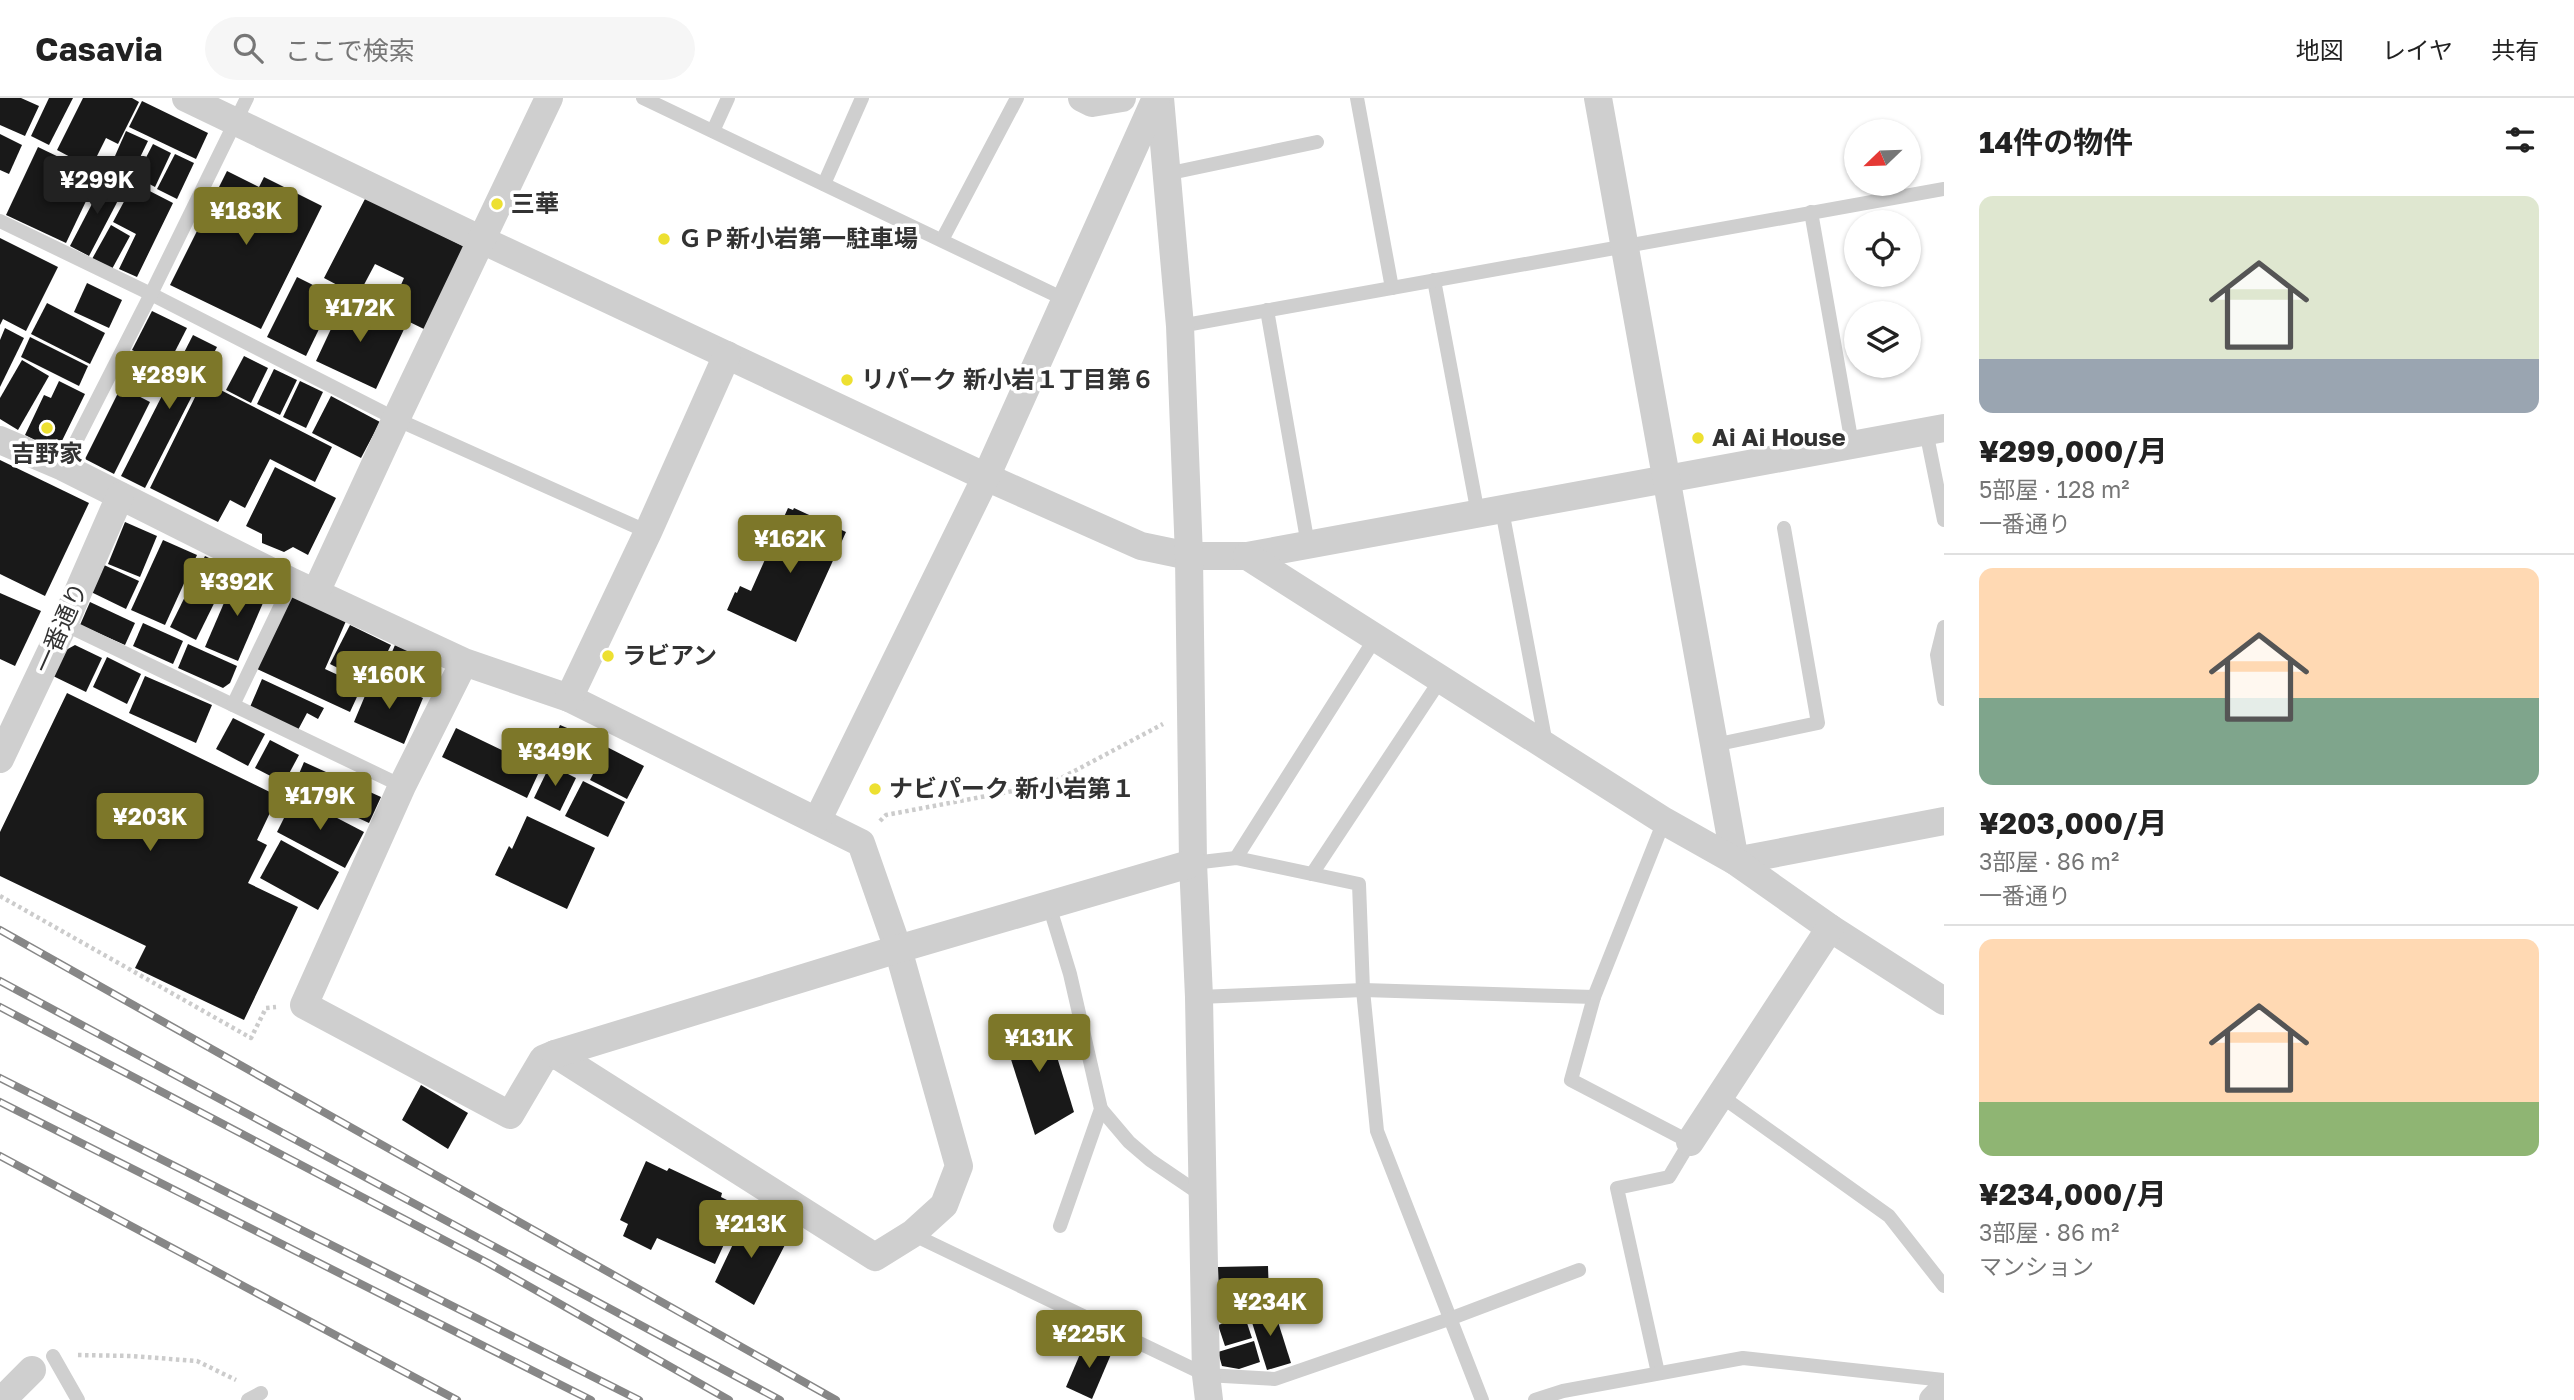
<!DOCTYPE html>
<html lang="ja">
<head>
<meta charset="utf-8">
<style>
  body { margin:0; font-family:"Golos Text","Noto Sans JP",sans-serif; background:#f6f6f6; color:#222; height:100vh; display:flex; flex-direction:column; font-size:26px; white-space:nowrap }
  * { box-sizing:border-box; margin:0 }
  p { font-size:23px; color:#767676 }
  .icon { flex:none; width:38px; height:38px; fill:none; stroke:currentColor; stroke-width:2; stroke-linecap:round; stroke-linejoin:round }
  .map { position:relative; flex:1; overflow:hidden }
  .details { display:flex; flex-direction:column; background:#fff; width:630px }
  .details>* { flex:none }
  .needle { width:46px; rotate:247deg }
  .fabs { position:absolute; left:1844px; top:21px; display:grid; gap:14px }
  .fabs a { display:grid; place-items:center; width:77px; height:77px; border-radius:50%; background:#fff; box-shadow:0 2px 5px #0004; font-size:35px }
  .price { position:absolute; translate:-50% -60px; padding:0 16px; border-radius:7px; background:#7d7729; color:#fff; font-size:23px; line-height:46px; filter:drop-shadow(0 2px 4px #0008) }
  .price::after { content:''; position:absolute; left:50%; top:42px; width:21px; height:16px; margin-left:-10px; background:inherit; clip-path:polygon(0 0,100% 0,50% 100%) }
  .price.selected { background:#222; color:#fff }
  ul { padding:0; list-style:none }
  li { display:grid; align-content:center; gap:14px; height:371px; padding:0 35px }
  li+li { border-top:2px solid #e0e0e0 }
  li span { display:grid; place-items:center; height:217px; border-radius:14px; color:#555 }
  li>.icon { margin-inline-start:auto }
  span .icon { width:126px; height:126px; fill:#fffc; stroke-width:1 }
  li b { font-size:30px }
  h2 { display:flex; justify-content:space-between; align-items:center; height:84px; padding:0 35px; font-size:30px }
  header { display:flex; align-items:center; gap:42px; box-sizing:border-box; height:98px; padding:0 35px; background:#fff; border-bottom:2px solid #e0e0e0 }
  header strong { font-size:33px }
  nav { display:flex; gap:38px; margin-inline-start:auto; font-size:24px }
  .search { width:490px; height:63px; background:#f6f6f6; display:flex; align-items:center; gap:18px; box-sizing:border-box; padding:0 24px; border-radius:38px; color:#767676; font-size:26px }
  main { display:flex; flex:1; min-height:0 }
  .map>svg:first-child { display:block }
</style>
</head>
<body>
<header>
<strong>Casavia</strong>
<div class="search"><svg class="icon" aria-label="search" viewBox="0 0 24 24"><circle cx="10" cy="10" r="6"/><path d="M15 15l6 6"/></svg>ここで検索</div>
<nav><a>地図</a><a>レイヤ</a><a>共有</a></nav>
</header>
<main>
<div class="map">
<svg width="1944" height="1302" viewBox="0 0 1944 1302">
  <rect width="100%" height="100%" fill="#fff"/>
  <!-- building -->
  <g fill="#191919">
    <path d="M0,0H21L39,8L25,38L0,27Z"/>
    <path d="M49,0H73L49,47L31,38Z"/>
    <path d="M83,0H132L139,4L118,46L106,40L91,70L57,52Z"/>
    <path d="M142,3L208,35L196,61L129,29Z"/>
    <path d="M126,33L148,43L132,76L111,67Z"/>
    <path d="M0,36L22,47L9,76L0,72Z"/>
    <path d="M153,46L171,55L155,89L136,79Z"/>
    <path d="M38,49L98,78L66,145L6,117Z"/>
    <path d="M175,56L194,65L177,101L157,91Z"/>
    <path d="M227,73L259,89L264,79L322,108L261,231L170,187Z"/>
    <path d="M106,79L125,89L89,158L70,148Z"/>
    <path d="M134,85L173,105L137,179L119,171L136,136L113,124Z"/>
    <path d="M366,99L469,151L428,233L389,214L404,180L375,166L358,198L324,180Z"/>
    <path d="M111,127L130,138L112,171L92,161Z"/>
    <path d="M0,140L58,169L26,233L3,221L0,227Z"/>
    <path d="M297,179L335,198L306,258L267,239Z"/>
    <path d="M87,185L122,202L109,230L74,214Z"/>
    <path d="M345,201L405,229L376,291L316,263Z"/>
    <path d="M47,205L105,235L90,266L31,236Z"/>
    <path d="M152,213L187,230L167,269L132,252Z"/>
    <path d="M5,230L24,240L0,289V242Z"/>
    <path d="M193,237L217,249L145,390L121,378Z"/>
    <path d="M30,239L88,268L79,288L21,259Z"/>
    <path d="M130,258L164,276L152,299L118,281Z"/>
    <path d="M244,258L268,270L251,305L226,292Z"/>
    <path d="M22,262L49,278L18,332L0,321V300Z"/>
    <path d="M274,271L297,282L280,317L257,306Z"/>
    <path d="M59,283L85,296L57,353L25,337L44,297L51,300Z"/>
    <path d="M203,283L332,349L315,384L270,361L245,410L230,402L218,424L150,390Z"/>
    <path d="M300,283L323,294L306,330L283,319Z"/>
    <path d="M121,289L150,304L114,376L85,361Z"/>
    <path d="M331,298L380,324L361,360L312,335Z"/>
    <path d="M0,362L89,405L45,498L0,476Z"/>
    <path d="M275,369L336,400L308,457L293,449L284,454L262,445V436L246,428Z"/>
    <path d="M788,410L793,412L794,410L846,434L796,544L727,512L735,494L737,495L740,488L751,493Z"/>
    <path d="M125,424L157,438L140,479L108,466Z"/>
    <path d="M163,442L197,457L165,527L131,512Z"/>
    <path d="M205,458L231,471L196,542L170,529Z"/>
    <path d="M104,467L139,483L126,511L91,494Z"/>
    <path d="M236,477L269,491L238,563L205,549Z"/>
    <path d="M0,495L41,513L15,568L0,561Z"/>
    <path d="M290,497L346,523L325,571L362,588L350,614L257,571Z"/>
    <path d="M90,504L135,525L125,547L80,527Z"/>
    <path d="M143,525L183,543L173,566L133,548Z"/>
    <path d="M350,527L391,547L371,587L330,566Z"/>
    <path d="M188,546L237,568L230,585L223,590L178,570Z"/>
    <path d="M75,547L102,560L86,594L53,578L66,552Z"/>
    <path d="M395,547L442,566L431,593L384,573Z"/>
    <path d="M107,559L141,576L127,606L93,589Z"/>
    <path d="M145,578L212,607L196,645L129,615Z"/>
    <path d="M262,581L324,610L318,621L307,615L298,632L250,609Z"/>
    <path d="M381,581L423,600L404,646L354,624L367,593L374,597Z"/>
    <path d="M67,595L278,698L257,742L267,747L248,785L298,809L244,922L135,870L146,848L0,778V734Z"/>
    <path d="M233,620L265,636L248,668L216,651Z"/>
    <path d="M560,627L591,640L577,673L546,659Z"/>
    <path d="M456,630L514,658L519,648L545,661L527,700L442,659Z"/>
    <path d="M270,642L299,657L284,685L255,670Z"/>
    <path d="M607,649L644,668L627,701L590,682Z"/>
    <path d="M304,664L381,699L369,725L293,690Z"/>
    <path d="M550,667L576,680L560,713L534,700Z"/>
    <path d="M583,683L625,704L608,739L565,718Z"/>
    <path d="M295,698L364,734L345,770L277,734Z"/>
    <path d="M527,718L595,750L567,811L495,777L509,748L512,751Z"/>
    <path d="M281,742L339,774L318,812L260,780Z"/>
    <path d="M1045,920L1074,1014L1035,1037L1002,933Z"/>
    <path d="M421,987L468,1015L448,1051L402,1022Z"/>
    <path d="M646,1063L667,1073L669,1070L722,1095L721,1099L741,1109L715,1166L657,1140L651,1152L623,1138L628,1126L620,1122Z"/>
    <path d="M745,1121L755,1126L756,1122L789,1139L754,1207L715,1184Z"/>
    <path d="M1268,1168L1269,1198H1262V1202L1234,1203V1207L1219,1208L1218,1169Z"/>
    <path d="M1273,1208L1291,1265L1267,1272L1249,1215Z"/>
    <path d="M1244,1216L1252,1240L1225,1248L1218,1227L1224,1225L1223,1223Z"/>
    <path d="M1086,1242L1112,1254L1092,1301L1066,1289Z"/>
    <path d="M1254,1243L1260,1264L1239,1271L1222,1268L1218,1254Z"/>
  </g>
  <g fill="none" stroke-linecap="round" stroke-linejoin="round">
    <!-- path -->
    <g stroke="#ccc" stroke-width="4.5" stroke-dasharray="3.5 3.5" stroke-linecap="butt">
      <path d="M880,723L886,717L1050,686L1163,626"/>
      <path d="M0,798L251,940L266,910L276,909"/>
      <path d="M78,1257L131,1258L197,1263L236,1282"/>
    </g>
    <!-- lane -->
    <g stroke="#cfcfcf" stroke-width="14">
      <path d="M643,0L1066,202"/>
      <path d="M1357,0L1392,190"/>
      <path d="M713,33L728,0"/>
      <path d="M1166,76L1317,44"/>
      <path d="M824,86L862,0"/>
      <path d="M1811,114L1852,346"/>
      <path d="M0,123L151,196L396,321L648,434"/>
      <path d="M942,142L1017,0"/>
      <path d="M1434,182L1478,416"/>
      <path d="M1267,212L1308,447"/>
      <path d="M1180,228L1944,91"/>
      <path d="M1926,333L1944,422"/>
      <path d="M63,369L151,196L247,0"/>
      <path d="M1502,412L1546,646"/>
      <path d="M64,526L402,688"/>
      <path d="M1944,529L1937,557L1944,601"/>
      <path d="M233,607L292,484"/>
      <path d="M1714,647L1818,625L1784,430"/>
      <path d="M1236,760L1376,539"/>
      <path d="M1193,765L1236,760L1359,786L1363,892L1377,1033L1482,1302"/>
      <path d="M1312,776L1441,581"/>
      <path d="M1049,807L1070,876L1101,1011L1060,1128"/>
      <path d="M1199,899L1363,892L1594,899"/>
      <path d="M1721,998L1889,1118L1944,1188"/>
      <path d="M1101,1011L1129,1044L1150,1062L1203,1098"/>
      <path d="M912,1136L1206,1277L1275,1281L1452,1220L1579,1172"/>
      <path d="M53,1258L78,1302"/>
      <path d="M1658,1275L1617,1090L1669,1079L1690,1044L1571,982L1594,899L1664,723"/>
      <path d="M248,1302L261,1295"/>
      <path d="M1535,1302L1563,1293L1743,1260L1944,1282"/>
    </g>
    <!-- street -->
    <g stroke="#cfcfcf" stroke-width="28">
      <path d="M186,0L482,142L986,379L1141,448L1189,458H1247L1944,330"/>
      <path d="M1082,0L1092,5L1122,0"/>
      <path d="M1160,0L1180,228L1189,458L1193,765L1199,899L1206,1277L1209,1302"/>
      <path d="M1598,0L1735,763L1944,723"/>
      <path d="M0,342L63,369L292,484L464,564L569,600L861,745L898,851L959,1068L944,1107L912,1136L875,1159L555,956L543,961L510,1017L304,907L402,688L464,564"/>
      <path d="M1247,458L1664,723L1735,763L1830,830L1944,903"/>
      <path d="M316,494L396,321L549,0"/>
      <path d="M569,600L648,434L727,257"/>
      <path d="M0,661L64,526L120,398"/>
      <path d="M818,721L986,379L1156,0"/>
      <path d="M555,956L898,851L1193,765"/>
      <path d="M1690,1044L1830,830"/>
      <path d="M2,1302L32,1272"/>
      <path d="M1933,1302L1944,1291"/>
    </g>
    <!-- rail casing -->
    <g stroke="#878787" stroke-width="8">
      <g id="rail">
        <path d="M0,832L836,1302"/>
        <path d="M0,883L780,1302"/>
        <path d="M0,909L488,1165L729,1302"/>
        <path d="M0,980L639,1302"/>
        <path d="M0,1004L591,1302"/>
        <path d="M0,1058L457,1302"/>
      </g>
    </g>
    <!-- rail -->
    <use href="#rail" stroke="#fff" stroke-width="5" stroke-dasharray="16" stroke-linecap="butt"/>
  </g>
  <!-- markers -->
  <g fill="#ede031" stroke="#fff" stroke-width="2.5">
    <circle cx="497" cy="106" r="7"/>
    <circle cx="664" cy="141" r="7"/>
    <circle cx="847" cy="282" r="7"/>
    <circle cx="47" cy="330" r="7"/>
    <circle cx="1698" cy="340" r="7"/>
    <circle cx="608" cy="558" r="7"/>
    <circle cx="875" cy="691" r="7"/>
  </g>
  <g text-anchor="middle" stroke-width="7" stroke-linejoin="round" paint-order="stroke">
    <!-- poi labels -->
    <g font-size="24" font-weight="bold" fill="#323232" stroke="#fff" text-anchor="start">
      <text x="511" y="114">三華</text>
      <text x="678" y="149">ＧＰ新小岩第一駐車場</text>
      <text x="861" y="290">リパーク 新小岩１丁目第６</text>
      <text x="1712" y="348">Ai Ai House</text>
      <text x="47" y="364" text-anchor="middle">吉野家</text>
      <text x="622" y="566">ラビアン</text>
      <text x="889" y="699">ナビパーク 新小岩第１</text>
    </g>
    <!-- street labels -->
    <g font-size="24" fill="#323232" stroke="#fff">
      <text transform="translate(61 530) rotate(-66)" y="8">一番通り</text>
    </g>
  </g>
</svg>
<div class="fabs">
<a><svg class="needle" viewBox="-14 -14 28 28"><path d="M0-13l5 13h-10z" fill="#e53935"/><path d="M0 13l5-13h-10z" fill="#767676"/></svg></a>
<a><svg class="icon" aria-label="locate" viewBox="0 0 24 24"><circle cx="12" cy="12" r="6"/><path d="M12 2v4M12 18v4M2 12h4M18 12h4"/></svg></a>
<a><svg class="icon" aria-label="layers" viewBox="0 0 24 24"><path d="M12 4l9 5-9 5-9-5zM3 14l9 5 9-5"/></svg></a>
</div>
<b class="price selected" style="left:97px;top:118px">¥299K</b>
<b class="price" style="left:246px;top:149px">¥183K</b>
<b class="price" style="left:360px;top:246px">¥172K</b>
<b class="price" style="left:169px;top:313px">¥289K</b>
<b class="price" style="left:790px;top:477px">¥162K</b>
<b class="price" style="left:237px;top:520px">¥392K</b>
<b class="price" style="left:389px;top:613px">¥160K</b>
<b class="price" style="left:555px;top:690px">¥349K</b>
<b class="price" style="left:320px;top:734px">¥179K</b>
<b class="price" style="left:150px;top:755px">¥203K</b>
<b class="price" style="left:1039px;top:976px">¥131K</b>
<b class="price" style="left:751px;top:1162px">¥213K</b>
<b class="price" style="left:1270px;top:1240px">¥234K</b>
<b class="price" style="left:1089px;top:1272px">¥225K</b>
</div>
<section class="details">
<h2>14件の物件<svg class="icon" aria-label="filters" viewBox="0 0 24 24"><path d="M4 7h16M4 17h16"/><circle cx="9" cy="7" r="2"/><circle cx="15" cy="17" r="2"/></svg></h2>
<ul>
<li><span style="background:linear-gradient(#dfe7d0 75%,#9aa5b1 0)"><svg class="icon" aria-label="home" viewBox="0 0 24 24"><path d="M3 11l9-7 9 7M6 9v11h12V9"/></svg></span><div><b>¥299,000/月</b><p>5部屋 · 128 m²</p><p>一番通り</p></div></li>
<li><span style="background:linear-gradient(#ffd9b3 60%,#7fa58c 0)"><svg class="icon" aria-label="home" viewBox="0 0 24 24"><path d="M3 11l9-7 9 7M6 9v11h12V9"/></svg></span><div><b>¥203,000/月</b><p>3部屋 · 86 m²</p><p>一番通り</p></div></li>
<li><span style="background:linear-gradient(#ffd9b3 75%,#8fb573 0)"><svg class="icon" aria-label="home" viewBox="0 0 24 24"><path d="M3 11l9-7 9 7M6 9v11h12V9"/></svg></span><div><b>¥234,000/月</b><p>3部屋 · 86 m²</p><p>マンション</p></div></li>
</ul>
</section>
</main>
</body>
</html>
